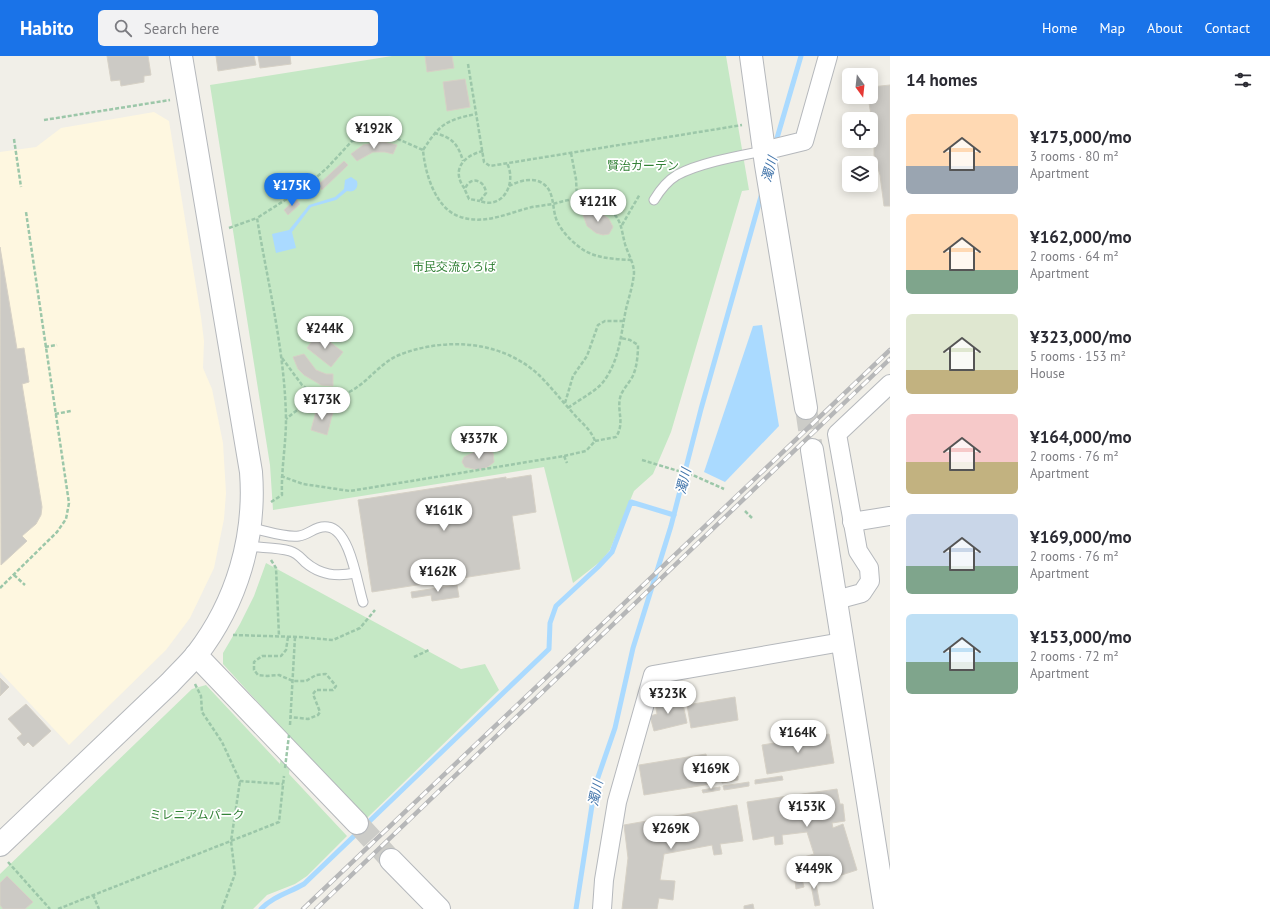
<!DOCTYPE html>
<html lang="en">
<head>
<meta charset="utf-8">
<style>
  body { margin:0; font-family:"PT Sans","Noto Sans JP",sans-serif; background:#f2f2f3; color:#2b2b33; height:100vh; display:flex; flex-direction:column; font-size:15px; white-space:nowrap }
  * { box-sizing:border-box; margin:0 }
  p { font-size:13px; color:#7c7c81 }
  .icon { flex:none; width:22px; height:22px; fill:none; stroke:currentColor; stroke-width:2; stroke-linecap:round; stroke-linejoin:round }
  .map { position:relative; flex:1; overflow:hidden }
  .side { display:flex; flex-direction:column; background:#fff; width:380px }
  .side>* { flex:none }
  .needle { width:26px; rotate:165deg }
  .buttons { position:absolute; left:842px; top:12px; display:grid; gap:8px }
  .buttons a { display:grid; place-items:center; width:36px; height:36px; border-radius:6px; background:#fff; box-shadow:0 2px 10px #0003; font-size:20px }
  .price { position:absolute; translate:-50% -34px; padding:0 9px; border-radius:14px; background:#fff; color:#222; font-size:13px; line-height:26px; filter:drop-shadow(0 1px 2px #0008) }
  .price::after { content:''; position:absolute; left:50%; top:24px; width:12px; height:9px; margin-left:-6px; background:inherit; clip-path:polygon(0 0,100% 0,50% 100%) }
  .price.active { background:#1a73e8; color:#fff }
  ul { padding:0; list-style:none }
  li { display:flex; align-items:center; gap:12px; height:100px; padding:0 16px }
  li span { display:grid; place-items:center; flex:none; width:112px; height:80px; border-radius:6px; color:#555 }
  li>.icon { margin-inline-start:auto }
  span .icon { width:48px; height:48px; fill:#fffc; stroke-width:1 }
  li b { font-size:17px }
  h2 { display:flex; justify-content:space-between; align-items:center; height:48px; padding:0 16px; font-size:17px }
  header { display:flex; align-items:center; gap:24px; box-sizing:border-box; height:56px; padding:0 20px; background:#1a73e8; color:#fff }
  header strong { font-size:19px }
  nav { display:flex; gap:22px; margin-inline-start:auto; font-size:14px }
  .search { width:280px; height:36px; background:#f2f2f3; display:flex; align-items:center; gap:10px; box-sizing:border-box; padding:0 14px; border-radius:6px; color:#7c7c81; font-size:15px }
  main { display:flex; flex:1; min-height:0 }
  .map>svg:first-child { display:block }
</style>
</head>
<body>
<header>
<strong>Habito</strong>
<div class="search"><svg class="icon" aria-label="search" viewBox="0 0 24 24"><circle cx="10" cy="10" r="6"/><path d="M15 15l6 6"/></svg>Search here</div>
<nav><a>Home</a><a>Map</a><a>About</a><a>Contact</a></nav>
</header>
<main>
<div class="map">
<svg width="890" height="853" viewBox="0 0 890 853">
  <rect width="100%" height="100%" fill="#f1efe8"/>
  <!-- commercial -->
  <path fill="#fef7e0" d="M154,56L169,65L201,261L204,285L203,312L212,333L223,387L226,437L224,463L214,512L190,562L166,594L69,689L0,616V96L36,91L61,72Z"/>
  <!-- green -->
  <g fill="#c5e8c5">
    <path d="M392,0H726L749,134L742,135L671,376L653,418L634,435L610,494L601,505L573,527L544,411L273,454L270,409L210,29Z"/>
    <path d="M266,507L461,613L485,608L499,634L367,762L293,685L289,718L347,780L307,820L295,828L267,839L253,853H0V818L192,633L206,629L280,708L284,675L223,608V597L240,568L254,540Z"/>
  </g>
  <!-- water -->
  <g fill="#aadaff">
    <path d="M351,121L357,125C359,132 354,137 347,135L336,144L311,151L292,176L296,192L276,197L272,178L289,174L309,149L335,141L344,133L345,124Z"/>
    <path d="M762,269L779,370L725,426L704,416L753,270Z"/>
  </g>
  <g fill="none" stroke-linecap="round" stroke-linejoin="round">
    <!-- stream -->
    <g stroke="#aadaff" stroke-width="5">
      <path d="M775,89L801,0"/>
      <path d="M261,853C274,840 288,837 304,828L549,593L550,567L556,550L598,511L612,496L631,446L674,459"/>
      <path d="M576,853L595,730L615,672L633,592L671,470L701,353L762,137"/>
    </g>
  </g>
  <!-- building -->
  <g fill="#cccac5" stroke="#d6d1c6">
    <path d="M107,0H148L151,19L144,20V26L121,30L120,24L111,25Z"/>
    <path d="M216,0H254L256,9L218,15Z"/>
    <path d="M258,0H290L291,8L260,12Z"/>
    <path d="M425,0H452L454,12L427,16Z"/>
    <path d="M465,23L470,51L447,55L443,26Z"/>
    <path d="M890,29V150H884L880,119L874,99V77L868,41H871V31Z"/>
    <path d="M383,86L397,89L393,98L385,96H373L357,105L351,98L363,89Z"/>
    <path d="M344,105L348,109L322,134L318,129Z"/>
    <path d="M296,143L300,148L288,159L284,154Z"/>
    <path d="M593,155L599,156L609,163L613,171L609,178L603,179L596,177L587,170L583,159L587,156Z"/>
    <path d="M0,191L17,293L24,292L29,326L22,328L42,451L41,459L36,468L22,480L27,485L1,509Z"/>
    <path d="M318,277L343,296L331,311L307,292Z"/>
    <path d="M304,298L316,314L326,318H333V330L321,329L304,319L298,313L293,301Z"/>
    <path d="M317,352L333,356L327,379L311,374Z"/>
    <path d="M479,394L493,397L494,406L488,411L478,414L465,411L462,406L464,401Z"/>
    <path d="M531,419L536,456L512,460L520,513L372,536L358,444L506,421V423Z"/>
    <path d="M457,529L459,541L432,545L431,539L412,542L411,536Z"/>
    <path d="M0,622L9,631L0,640Z"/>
    <path d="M735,641L738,664L691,672L687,649Z"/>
    <path d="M671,643L673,651L683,648L687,667L654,675L650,660L657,658L655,646Z"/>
    <path d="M26,648L51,675L33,691L28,686L24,690L17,682L22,678L8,663Z"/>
    <path d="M829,678L834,707L767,718L762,689Z"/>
    <path d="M706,698L711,728L644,739L639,709Z"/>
    <path d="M738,720V724L722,727V723Z"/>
    <path d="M782,720L783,724L755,728V724Z"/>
    <path d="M749,726V730L724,734L723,730Z"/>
    <path d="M720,731V734L703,737L702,734Z"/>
    <path d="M837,733L840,748H843L845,765L832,767L833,772L843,768L857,814L823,825L819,812L808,815L804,801L814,798L807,776L782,779L783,788L775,789L774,780L753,784L747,746Z"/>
    <path d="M737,749L743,785L720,788L722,798L714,799L712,789L664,798L660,824L675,825L673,844L659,842L657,853H622L628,802L624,769Z"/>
    <path d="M814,817L820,849L815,850L809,818Z"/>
    <path d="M7,820L33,846L25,853H3L0,849V827Z"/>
    <path d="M802,823L804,831L796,833L795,825Z"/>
    <path d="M753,848L754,853H744V850Z"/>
  </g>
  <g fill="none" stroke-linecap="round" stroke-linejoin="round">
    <!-- tertiary-tunnel -->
    <g stroke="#ccccc8" stroke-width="22" stroke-dasharray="22 11" stroke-linecap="butt">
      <path d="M806,352L812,394"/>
      <path d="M357,767L391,804"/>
    </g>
    <!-- service casing -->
    <g stroke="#b5b8bc" stroke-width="11">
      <g id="service">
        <path d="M654,144C660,134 667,125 677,119C699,107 738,100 763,95"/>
        <path d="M250,472C265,474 283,482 299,480C309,479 316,469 328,471C350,474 357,527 363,546"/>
        <path d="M247,490C261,492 277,491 290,495C297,497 300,501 305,506C320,519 336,521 355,517"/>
      </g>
    </g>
    <!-- minor casing -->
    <g stroke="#b5b8bc" stroke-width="20">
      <g id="minor">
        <path d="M763,95L804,85L828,0"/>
        <path d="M852,466L890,460"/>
        <path d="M836,544L862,537L870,525L869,512L858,495L837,378L890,328"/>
        <path d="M602,853L604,824L617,746L653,619L842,586"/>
      </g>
    </g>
    <!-- tertiary casing -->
    <g stroke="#b5b8bc" stroke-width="24">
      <g id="tertiary">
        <path d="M751,0L766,109L806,352"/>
        <path d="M812,394L885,853"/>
        <path d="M196,599L357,767"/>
        <path d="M0,789L170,627C179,617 189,608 197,598C237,546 256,481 251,416L181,0"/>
        <path d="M391,804L439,853"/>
      </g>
    </g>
    <!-- path -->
    <g stroke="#9cc7a9" stroke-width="2.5" stroke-dasharray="4 2" stroke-linecap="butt">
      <path d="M468,8L484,106L490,110L742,69"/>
      <path d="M44,64L170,44"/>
      <path d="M434,77C452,81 458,88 463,105"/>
      <path d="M14,83L21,131"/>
      <path d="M423,94C440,68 446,64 476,58"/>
      <path d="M483,95C462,100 451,115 465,133C470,119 485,124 486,137L480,145C503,154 517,127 507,107"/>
      <path d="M571,97L576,123L577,142"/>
      <path d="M509,130C522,123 542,119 550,136C554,145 553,156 557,165C562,176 572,186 582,193C597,203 615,203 632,204"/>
      <path d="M465,134L469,143L480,145"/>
      <path d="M622,169L640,138"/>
      <path d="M229,172L257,162"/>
      <path d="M45,291L57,289"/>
      <path d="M282,302L302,329L319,342"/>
      <path d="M565,347L573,320L587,300L598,269L605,265H623"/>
      <path d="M55,358L71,355"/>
      <path d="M595,385L616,381C625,367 617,356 620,342C622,333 631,326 634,317C637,309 638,298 638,289L630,284L621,282"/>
      <path d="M564,400L567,407"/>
      <path d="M642,404L695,420L724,433"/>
      <path d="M281,420L303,428L350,435L564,400L586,395L595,385C590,372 581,367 573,357C561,344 551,331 539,319C501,284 445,281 399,299C380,307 369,325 351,335C341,341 329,339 319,342C306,346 296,355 286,363"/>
      <path d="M271,446L282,439C281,414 286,389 286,363C285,296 268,228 257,162L304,132L327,112L352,85L367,80H391L423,94C425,117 435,151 458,160C483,170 508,157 532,151C539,150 546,149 553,148C573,142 588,140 607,152C622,162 621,173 625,188C628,198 634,207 634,217C633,229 629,241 626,253C621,277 620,301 606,322C598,335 581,342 568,352"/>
      <path d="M745,455L752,462"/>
      <path d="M271,504L276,512L279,580"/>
      <path d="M14,519L25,529"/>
      <path d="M0,532L57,476L66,463L69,447L26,156"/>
      <path d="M233,579L299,581L333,584L360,572L375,554"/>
      <path d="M288,581L286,594L281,600H262L254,606V614L258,619L267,620L279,619L293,625H306L316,619L326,618L336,630L333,634H316L313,638L320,656L318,659L308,663L290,661"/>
      <path d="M414,601L429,594"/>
      <path d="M195,628L201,640L202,656L222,686L240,725L283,728"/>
      <path d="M290,669L295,581"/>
      <path d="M8,806L50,853"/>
      <path d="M93,839L99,853"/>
      <path d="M58,853L279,766L284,720"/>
      <path d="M222,853L235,818L231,785L240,725"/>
    </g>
    <!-- service -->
    <use href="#service" stroke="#fff" stroke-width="9"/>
    <!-- minor -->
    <use href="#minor" stroke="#fff" stroke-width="18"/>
    <!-- tertiary -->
    <use href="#tertiary" stroke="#fff" stroke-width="22"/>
    <!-- rail casing -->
    <g stroke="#b6b7b8" stroke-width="4.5">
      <g id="rail">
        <path d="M303,853L890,294"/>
        <path d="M316,853L890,303"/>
      </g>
    </g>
    <!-- rail -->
    <use href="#rail" stroke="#fff" stroke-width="3" stroke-dasharray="9" stroke-linecap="butt"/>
    <!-- path-bridge -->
    <path stroke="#9cc7a9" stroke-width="2.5" stroke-dasharray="4 2" stroke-linecap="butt" d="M285,712L289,679"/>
  </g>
  <g text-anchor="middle" stroke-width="3.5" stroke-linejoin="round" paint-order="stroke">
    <!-- park labels -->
    <g font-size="12" fill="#348238" stroke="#fff">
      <text x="643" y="114">賢治ガーデン</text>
      <text x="454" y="215">市民交流ひろば</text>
      <text x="197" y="763">ミレニアムパーク</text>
    </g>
    <!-- water labels -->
    <g font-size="13" font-style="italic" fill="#4174aa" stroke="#fff">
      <text transform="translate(769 113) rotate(-74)" y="5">濁川</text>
      <text transform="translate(683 425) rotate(-76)" y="5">濁川</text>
      <text transform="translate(595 737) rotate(-78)" y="5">濁川</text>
    </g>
  </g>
</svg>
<div class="buttons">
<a><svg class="needle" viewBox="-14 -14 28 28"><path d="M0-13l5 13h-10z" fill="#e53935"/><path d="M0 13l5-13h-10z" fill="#7c7c81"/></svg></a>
<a><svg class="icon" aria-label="locate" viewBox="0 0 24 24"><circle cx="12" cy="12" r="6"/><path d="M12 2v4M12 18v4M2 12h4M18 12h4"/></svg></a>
<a><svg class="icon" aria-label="layers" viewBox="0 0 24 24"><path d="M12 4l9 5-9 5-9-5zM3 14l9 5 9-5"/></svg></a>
</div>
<b class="price" style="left:374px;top:94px">¥192K</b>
<b class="price active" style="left:292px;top:151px">¥175K</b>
<b class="price" style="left:598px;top:167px">¥121K</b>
<b class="price" style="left:325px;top:294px">¥244K</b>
<b class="price" style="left:322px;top:365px">¥173K</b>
<b class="price" style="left:479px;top:404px">¥337K</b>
<b class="price" style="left:444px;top:476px">¥161K</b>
<b class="price" style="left:438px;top:537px">¥162K</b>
<b class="price" style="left:668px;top:659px">¥323K</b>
<b class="price" style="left:798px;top:698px">¥164K</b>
<b class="price" style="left:711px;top:734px">¥169K</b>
<b class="price" style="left:807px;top:772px">¥153K</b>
<b class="price" style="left:671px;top:794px">¥269K</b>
<b class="price" style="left:814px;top:834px">¥449K</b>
</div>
<section class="side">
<h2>14 homes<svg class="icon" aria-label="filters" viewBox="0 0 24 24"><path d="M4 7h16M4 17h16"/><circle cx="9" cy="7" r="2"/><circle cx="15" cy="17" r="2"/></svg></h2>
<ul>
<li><span style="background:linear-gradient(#ffd9b3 65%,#9aa5b1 0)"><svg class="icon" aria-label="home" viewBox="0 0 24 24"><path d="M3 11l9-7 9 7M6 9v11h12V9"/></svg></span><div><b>¥175,000/mo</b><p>3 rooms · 80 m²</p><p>Apartment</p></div></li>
<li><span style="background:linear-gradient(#ffd9b3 70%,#7fa58c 0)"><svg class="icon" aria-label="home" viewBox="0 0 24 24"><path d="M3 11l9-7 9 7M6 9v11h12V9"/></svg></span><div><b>¥162,000/mo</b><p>2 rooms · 64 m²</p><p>Apartment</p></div></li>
<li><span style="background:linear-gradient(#dfe7d0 70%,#c2b280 0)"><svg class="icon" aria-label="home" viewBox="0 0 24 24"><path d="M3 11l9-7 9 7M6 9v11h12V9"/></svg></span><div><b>¥323,000/mo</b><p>5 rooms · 153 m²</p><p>House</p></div></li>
<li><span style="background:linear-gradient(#f6c9c9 60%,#c2b280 0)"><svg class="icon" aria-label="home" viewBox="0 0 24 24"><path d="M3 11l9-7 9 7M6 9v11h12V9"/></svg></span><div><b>¥164,000/mo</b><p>2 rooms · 76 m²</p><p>Apartment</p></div></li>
<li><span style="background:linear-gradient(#c9d6e8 65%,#7fa58c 0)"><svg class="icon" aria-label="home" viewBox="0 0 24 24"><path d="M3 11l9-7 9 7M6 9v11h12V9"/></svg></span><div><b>¥169,000/mo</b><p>2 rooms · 76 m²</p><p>Apartment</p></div></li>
<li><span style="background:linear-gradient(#bfe0f5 60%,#7fa58c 0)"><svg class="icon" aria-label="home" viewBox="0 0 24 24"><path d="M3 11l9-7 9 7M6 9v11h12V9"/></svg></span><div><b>¥153,000/mo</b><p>2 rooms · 72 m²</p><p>Apartment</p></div></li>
</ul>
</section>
</main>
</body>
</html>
